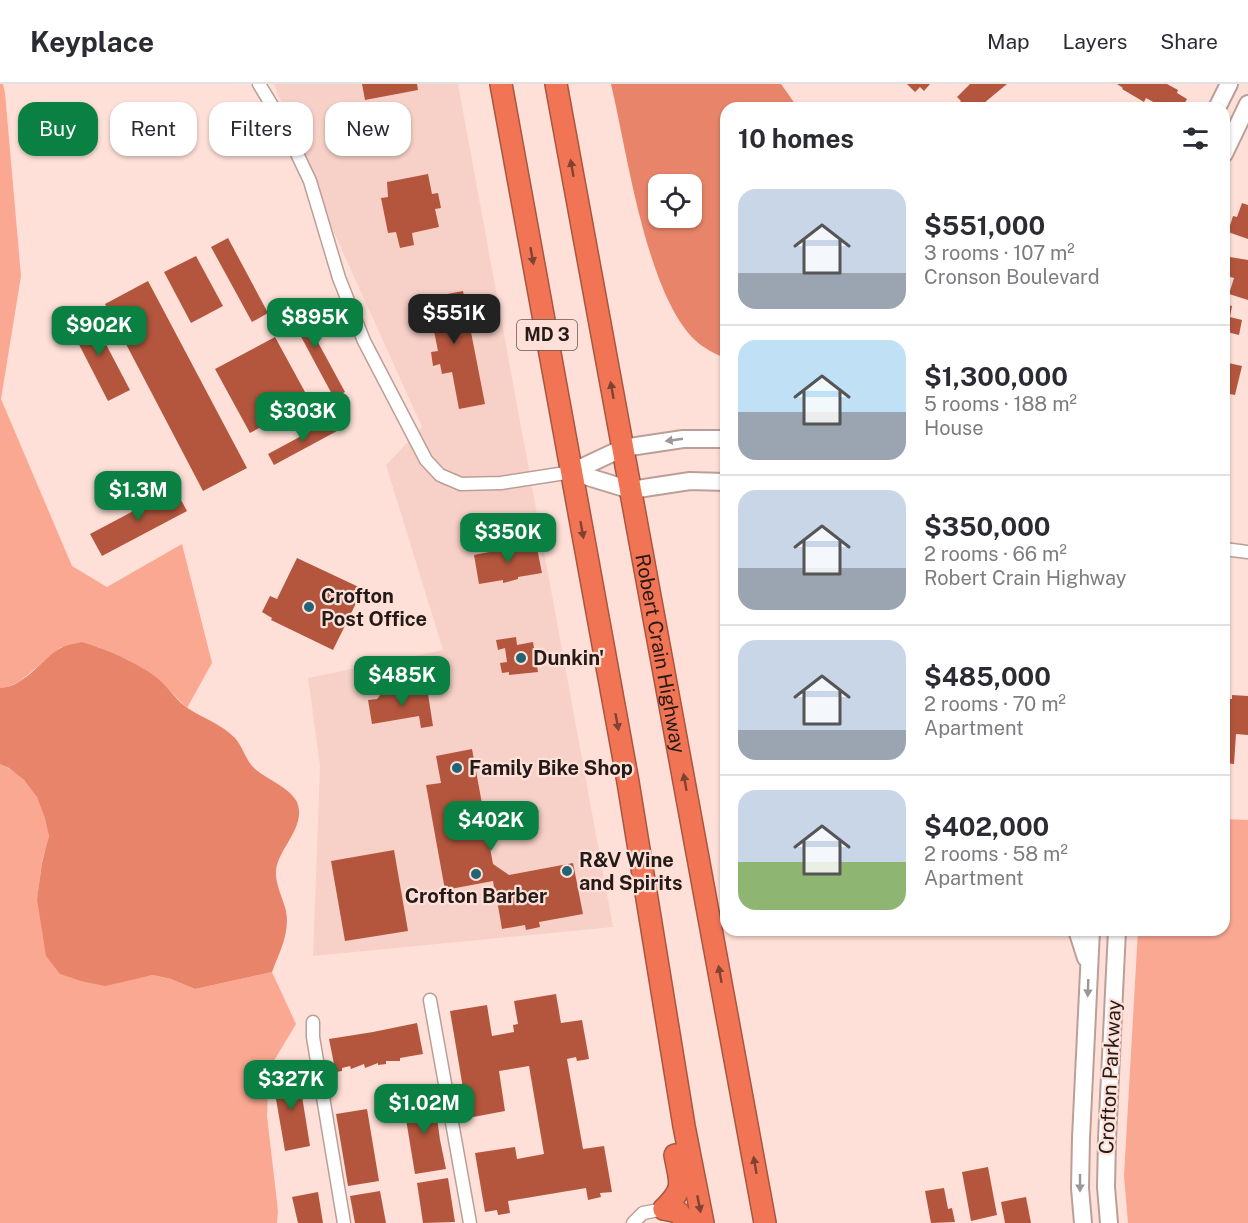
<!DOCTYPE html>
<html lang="en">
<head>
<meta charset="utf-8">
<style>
  body { margin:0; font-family:"Public Sans",sans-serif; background:#f7f7f7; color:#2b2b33; height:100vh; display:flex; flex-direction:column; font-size:22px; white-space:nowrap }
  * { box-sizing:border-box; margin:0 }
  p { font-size:20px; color:#7c7c81 }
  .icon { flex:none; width:33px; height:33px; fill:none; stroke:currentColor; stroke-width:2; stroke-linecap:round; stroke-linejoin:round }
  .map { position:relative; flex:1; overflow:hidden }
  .drawer { position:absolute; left:720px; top:18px; width:510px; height:834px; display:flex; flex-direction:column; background:#fff; border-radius:18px; box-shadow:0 2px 4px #0004 }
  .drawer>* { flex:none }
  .guide { position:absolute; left:18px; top:18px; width:570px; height:54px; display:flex; gap:12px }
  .tools { position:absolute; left:648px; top:90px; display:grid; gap:12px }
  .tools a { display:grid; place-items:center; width:54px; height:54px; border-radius:12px; background:#fff; box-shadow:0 2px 4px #0004; font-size:30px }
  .price { position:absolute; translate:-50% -51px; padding:0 14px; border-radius:12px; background:#0b8043; color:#fff; font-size:20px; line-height:39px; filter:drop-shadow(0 2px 3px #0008) }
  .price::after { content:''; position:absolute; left:50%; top:36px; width:18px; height:14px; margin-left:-9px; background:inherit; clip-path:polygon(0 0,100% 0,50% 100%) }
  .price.on { background:#222; color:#fff }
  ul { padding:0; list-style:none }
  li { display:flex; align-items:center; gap:18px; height:150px; padding:0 18px }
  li+li { border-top:2px solid #e1e1e2 }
  li span { display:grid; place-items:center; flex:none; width:168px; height:120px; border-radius:18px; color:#555 }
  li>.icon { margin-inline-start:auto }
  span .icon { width:72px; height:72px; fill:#fffc; stroke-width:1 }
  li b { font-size:26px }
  h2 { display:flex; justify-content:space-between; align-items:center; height:72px; padding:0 18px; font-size:26px }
  .chip { padding:0 21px; border-radius:18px; background:#fff; box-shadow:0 2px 4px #0004; font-size:21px; line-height:54px }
  .chip.on { background:#0b8043; color:#fff }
  header { display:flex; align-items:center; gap:36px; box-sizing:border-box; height:84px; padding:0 30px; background:#fff; border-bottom:2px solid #e1e1e2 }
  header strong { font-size:28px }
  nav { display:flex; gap:33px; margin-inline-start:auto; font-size:21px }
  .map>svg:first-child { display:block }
</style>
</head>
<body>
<header>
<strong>Keyplace</strong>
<nav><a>Map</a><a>Layers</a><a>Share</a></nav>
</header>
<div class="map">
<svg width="1248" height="1139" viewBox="0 0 1248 1139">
  <rect width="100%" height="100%" fill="#fee0d8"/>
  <!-- built -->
  <path fill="#f7d1c7" d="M274,0H458L613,843L313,872L320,682L308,594L443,566L386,381L422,343L331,142Z"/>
  <!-- green -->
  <g fill="#faa892">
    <path d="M0,0H3L5,9L21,192L1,315L72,482L107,503L182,460L212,579L187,624L157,594L128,576L98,563H61L19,598L5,604H0Z"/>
    <path d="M0,680C27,691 47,721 49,750C49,759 44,769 42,778C40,790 39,803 37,816L129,896L153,891L171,895L195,905L272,888L296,940L269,985L267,1032L278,1127L277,1139H0Z"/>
    <path d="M1224,735L1248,736V1139H1128L1124,1092L1138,846H1224Z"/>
  </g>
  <!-- water -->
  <g fill="#e7846a" fill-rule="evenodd">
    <path d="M611,0H781L798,24H726V275C716,270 703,264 695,256C646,209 627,67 611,0ZM658,100H692V134H658Z"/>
    <path d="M82,558C108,566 134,577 156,593C168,602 176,617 189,625C206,636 220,639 235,654C243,663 246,677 255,685C268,696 289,703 297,718C307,743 278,764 276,787C275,800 283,814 286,827C290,849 280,867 272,888L195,905L171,895L153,891L105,902L81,897L60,890L46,872L37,815L42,779L49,752L45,734L37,713L24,696L9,684L0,680V604C23,604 41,576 59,565C65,561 74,560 82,558Z"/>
  </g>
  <!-- building -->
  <g fill="#b4563e">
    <path d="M362,0H417L418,6L365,16Z"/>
    <path d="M907,0H930L924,7L920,3L915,8Z"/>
    <path d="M970,0H1007L978,24H959L956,22L961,17L957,13Z"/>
    <path d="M1117,0H1167L1178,6L1177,9L1187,15L1182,24H1164L1146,14L1144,18L1122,5L1123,4Z"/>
    <path d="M428,90L432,110L438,109L441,124L435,125L439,143L412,149L414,161L400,164L396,148L388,149L381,114L388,113L387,98Z"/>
    <path d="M1242,119L1248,121V155L1228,148L1233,132L1237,133Z"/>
    <path d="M228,154L268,229L252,238L211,163Z"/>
    <path d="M196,172L223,222L191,239L164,188Z"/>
    <path d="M1224,172L1248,176V216L1229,210L1234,194L1227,192L1228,188L1224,186Z"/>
    <path d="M148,197L247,384L203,407L105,220Z"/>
    <path d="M463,207L485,320L459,325L452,288L442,290L440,280L433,282L431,268L438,267L433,242L422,244L416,216Z"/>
    <path d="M295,216L345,308L334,314L284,221Z"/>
    <path d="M1224,220L1232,222L1230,233L1242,236L1239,251L1227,248L1225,257Z"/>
    <path d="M89,228L130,306L108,317L68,239Z"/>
    <path d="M275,253L311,319L298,326L297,324L250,349L215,285Z"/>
    <path d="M1224,278L1242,282L1235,311L1224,309Z"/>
    <path d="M1224,324H1230L1225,359L1224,358Z"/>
    <path d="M331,336L337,347L274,381L268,370Z"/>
    <path d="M175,405L187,427L102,472L90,450Z"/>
    <path d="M536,459L542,489L518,493V495L503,499V496L479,500L474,471Z"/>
    <path d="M297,474L363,505L333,566L271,536L272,534L262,528L270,512L277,515Z"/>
    <path d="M516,553L517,561L533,558L538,588L509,591V588L502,589L500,579L507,578L505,564L498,566L496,556Z"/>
    <path d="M414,604L428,610L433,642L421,644L419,632L372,640L368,616L377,615L381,610Z"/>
    <path d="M1232,611L1248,612V651L1236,650L1234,680L1224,679V643H1226L1227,615H1232Z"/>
    <path d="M472,665L493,780L509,791L573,779L583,830L539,838L540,843L526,846L525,841L502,845L496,810L491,811L489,804L494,803L493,797L445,806L426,701L441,699L436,672Z"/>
    <path d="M394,766L408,847L345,857L331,777Z"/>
    <path d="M556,910L561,939L582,936L589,975L577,977L576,973L567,975L583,1065L604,1062L612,1108L600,1109L601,1113L588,1116L586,1104L508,1117L510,1129L498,1131L497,1126L485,1128L475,1069L515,1063L517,1075L544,1070L529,982L499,987L505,1027L468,1034L450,927L487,921L492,952L514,948L513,941L518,940L514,917Z"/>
    <path d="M417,939L423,970L400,974V977H386V980L378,981V979L365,984L364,980L351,985L350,982L342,984V987L336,988L335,985L329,955L373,948Z"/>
    <path d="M298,987L310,1062L285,1067L272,992Z"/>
    <path d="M434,1011L440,1056L446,1085L415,1090L403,1017Z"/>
    <path d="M367,1025L379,1097L348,1102L336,1030Z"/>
    <path d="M988,1083L997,1131L971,1137L962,1088Z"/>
    <path d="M448,1094L455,1138L423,1139L417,1099Z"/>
    <path d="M944,1104L948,1125L952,1124L955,1138L931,1139L925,1107Z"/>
    <path d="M380,1107L386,1139H355L350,1112Z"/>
    <path d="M318,1108L323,1139H298L292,1113Z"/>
    <path d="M1026,1113L1031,1139H1005L1001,1118Z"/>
  </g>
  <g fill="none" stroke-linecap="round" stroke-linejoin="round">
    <!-- street casing -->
    <g stroke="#bb9f97" stroke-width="15">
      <g id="street">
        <path d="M259,0L282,38L310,97L339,194L364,257L426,376L440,391L461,400L501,399L572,388"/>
        <path d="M1224,465L1248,468"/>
        <path d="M430,916L470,1139"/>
        <path d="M313,938V953L344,1139"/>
        <path d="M633,1139L643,1129L664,1125"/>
      </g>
    </g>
    <!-- secondary casing -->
    <g stroke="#bb9f97" stroke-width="20">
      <g id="secondary">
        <path d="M1217,24L1229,0"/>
        <path d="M1224,70L1248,20"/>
        <path d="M572,388L623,364L683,355H726"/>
        <path d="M572,388L631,406L690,397L726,398"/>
        <path d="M1077,846L1086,874"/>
        <path d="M1083,1139L1080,1104L1081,1054L1091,846"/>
        <path d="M1109,1139L1106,1103L1107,1055L1117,846"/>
      </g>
    </g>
    <!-- highway casing -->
    <g stroke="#a9553f" stroke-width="24">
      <g id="highway">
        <path d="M501,0L628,698L684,1042L703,1139"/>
        <path id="s1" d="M556,0L765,1139"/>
        <path d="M664,1125C686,1103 680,1099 675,1071"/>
        <path d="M664,1125L678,1128L687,1139"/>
      </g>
    </g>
    <!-- street -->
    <use href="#street" stroke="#fff" stroke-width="12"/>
    <!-- secondary -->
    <use href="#secondary" stroke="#fff" stroke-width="16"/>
    <!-- highway -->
    <use href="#highway" stroke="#f17555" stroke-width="21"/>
  </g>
  <!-- one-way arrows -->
  <defs><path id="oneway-solid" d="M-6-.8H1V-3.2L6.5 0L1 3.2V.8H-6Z" transform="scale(1.5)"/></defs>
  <g fill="#804333">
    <use href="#oneway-solid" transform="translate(572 84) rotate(-100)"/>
    <use href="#oneway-solid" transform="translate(532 172) rotate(80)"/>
    <use href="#oneway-solid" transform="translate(612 306) rotate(-100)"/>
    <use href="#oneway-solid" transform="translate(582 446) rotate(80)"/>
    <use href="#oneway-solid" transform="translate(617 638) rotate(80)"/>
    <use href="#oneway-solid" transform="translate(685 698) rotate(-100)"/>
    <use href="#oneway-solid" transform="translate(720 890) rotate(-100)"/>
    <use href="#oneway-solid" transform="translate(755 1081) rotate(-100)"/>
    <use href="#oneway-solid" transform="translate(699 1120) rotate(79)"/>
  </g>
  <g fill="#9c9897">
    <use href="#oneway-solid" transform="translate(674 356) rotate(172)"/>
    <use href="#oneway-solid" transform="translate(1088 904) rotate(92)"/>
    <use href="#oneway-solid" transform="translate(1080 1099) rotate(90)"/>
  </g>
  <!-- markers -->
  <g fill="#1f6575" stroke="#fee0d8" stroke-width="2">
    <circle cx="309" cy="523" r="6"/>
    <circle cx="521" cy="574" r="6"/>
    <circle cx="457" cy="684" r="6"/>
    <circle cx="567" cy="787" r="6"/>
    <circle cx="476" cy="790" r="6"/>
  </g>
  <g text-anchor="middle" stroke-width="4.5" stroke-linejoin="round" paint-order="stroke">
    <!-- shield labels -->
    <rect fill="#fee0d8" stroke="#655551" stroke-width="1.5" x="517" y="236" width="60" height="30" rx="4.5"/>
    <g font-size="18" font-weight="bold" fill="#241a17">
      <text x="547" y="257">MD 3</text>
    </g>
    <!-- poi labels -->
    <g font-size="20" font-weight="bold" fill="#241a17" stroke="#fee0d8" text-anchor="start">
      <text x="321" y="519">Crofton<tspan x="321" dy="23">Post Office</tspan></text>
      <text x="533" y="581">Dunkin'</text>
      <text x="469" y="691">Family Bike Shop</text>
      <text x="579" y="783">R&amp;V Wine<tspan x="579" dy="23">and Spirits</tspan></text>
      <text x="476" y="819" text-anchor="middle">Crofton Barber</text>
    </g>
    <!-- street labels -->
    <g font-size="20" fill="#241a17" stroke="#fee0d8">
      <text dy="7" stroke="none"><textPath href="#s1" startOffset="579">Robert Crain Highway</textPath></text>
      <text transform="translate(1110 993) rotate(-87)" y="7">Crofton Parkway</text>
    </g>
  </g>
</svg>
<div class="tools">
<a><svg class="icon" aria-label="locate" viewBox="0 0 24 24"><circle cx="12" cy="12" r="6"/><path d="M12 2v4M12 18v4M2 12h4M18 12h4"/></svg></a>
</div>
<b class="price on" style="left:454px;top:261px">$551K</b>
<b class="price" style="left:315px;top:265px">$895K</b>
<b class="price" style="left:99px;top:273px">$902K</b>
<b class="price" style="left:303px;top:359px">$303K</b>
<b class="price" style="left:138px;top:438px">$1.3M</b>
<b class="price" style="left:508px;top:480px">$350K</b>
<b class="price" style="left:402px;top:623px">$485K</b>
<b class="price" style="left:491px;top:768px">$402K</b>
<b class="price" style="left:291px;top:1027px">$327K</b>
<b class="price" style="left:424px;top:1051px">$1.02M</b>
<div class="guide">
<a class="chip on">Buy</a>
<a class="chip">Rent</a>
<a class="chip">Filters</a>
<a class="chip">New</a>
</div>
<section class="drawer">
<h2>10 homes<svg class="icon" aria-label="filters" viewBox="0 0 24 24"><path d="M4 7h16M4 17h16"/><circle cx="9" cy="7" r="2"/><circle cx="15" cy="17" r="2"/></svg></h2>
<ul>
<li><span style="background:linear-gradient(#c9d6e8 70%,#9aa5b1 0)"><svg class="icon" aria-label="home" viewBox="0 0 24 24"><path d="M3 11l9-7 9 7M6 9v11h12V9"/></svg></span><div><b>$551,000</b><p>3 rooms · 107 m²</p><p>Cronson Boulevard</p></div></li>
<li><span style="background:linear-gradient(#bfe0f5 60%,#9aa5b1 0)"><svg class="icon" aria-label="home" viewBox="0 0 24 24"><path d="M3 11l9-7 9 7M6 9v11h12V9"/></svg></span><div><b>$1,300,000</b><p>5 rooms · 188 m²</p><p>House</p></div></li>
<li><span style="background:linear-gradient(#c9d6e8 65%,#9aa5b1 0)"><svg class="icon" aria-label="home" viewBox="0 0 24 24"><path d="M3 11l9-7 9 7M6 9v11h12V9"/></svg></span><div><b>$350,000</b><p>2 rooms · 66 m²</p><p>Robert Crain Highway</p></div></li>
<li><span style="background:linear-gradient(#c9d6e8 75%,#9aa5b1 0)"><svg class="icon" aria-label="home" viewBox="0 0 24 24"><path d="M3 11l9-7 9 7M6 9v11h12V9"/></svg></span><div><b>$485,000</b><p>2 rooms · 70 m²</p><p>Apartment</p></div></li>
<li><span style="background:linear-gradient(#c9d6e8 60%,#8fb573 0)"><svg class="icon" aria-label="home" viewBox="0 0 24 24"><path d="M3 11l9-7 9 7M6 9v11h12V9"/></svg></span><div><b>$402,000</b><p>2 rooms · 58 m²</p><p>Apartment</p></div></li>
</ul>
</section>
</div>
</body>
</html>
